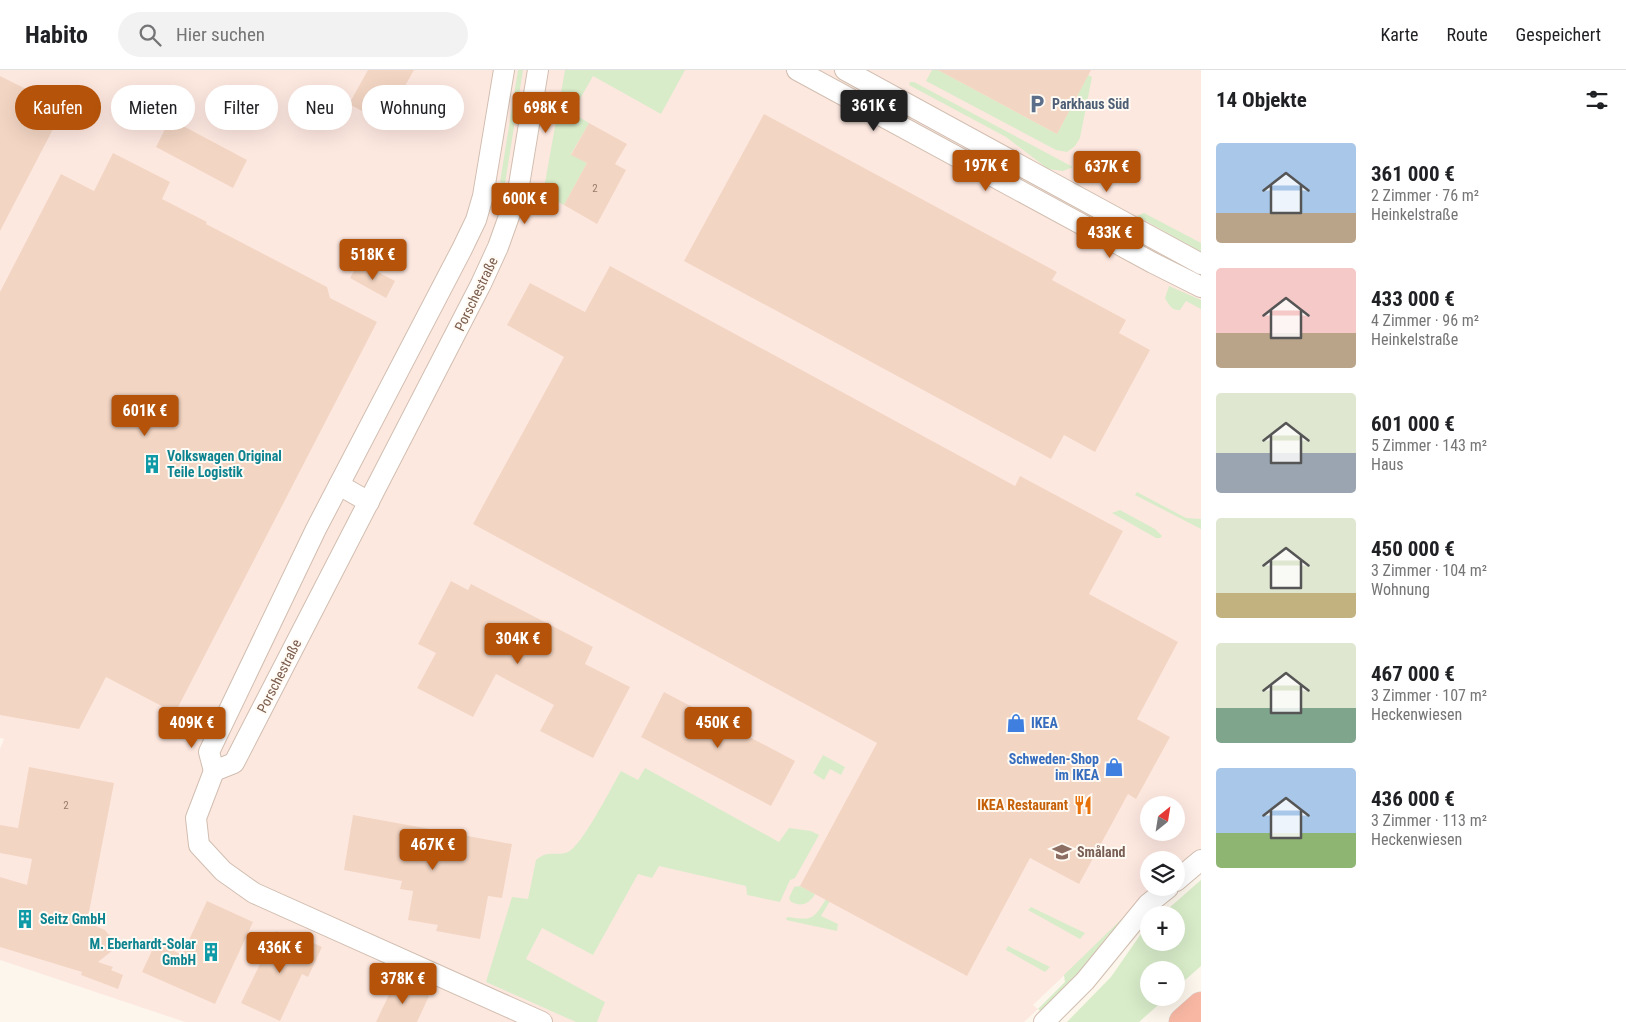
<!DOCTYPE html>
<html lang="de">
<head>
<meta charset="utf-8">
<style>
  body { margin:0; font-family:"Roboto Condensed",sans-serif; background:#f2f2f2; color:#202124; height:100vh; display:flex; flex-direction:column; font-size:19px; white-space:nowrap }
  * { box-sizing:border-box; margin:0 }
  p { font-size:16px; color:#757577 }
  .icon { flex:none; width:28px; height:28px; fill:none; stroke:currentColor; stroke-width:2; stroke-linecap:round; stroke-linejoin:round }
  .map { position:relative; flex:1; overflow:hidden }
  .sheet { display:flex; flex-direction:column; background:#fff; width:425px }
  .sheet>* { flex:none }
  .banner { position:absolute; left:15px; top:15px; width:475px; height:45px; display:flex; gap:10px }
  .needle { width:32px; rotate:30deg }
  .buttons { position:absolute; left:1140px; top:726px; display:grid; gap:10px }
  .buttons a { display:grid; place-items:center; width:45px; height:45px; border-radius:50%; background:#fff; box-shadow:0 5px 20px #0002; font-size:25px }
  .price { position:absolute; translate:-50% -42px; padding:0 11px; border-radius:5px; background:#b45309; color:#fff; font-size:16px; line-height:32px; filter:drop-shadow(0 1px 2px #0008) }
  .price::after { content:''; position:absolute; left:50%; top:30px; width:15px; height:11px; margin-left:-8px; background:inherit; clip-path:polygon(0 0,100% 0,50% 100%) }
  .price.on { background:#222; color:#fff }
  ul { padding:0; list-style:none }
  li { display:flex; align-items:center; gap:15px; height:125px; padding:0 15px }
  li span { display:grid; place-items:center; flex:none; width:140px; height:100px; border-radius:5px; color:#555 }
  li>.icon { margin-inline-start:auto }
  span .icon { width:60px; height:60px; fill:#fffc; stroke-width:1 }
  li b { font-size:21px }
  h2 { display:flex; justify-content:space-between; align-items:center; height:60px; padding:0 15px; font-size:21px }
  .tag { padding:0 18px; border-radius:22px; background:#fff; box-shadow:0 5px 20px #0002; font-size:18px; line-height:45px }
  .tag.on { background:#b45309; color:#fff }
  header { display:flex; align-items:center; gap:30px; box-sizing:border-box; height:70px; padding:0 25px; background:#fff; border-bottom:1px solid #e0e0e0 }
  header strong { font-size:24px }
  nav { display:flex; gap:28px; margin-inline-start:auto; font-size:18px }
  .search { width:350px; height:45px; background:#f2f2f2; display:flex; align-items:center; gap:12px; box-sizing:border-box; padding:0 18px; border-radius:28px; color:#757577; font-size:19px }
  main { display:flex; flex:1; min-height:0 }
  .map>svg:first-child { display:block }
</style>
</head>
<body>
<header>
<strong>Habito</strong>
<div class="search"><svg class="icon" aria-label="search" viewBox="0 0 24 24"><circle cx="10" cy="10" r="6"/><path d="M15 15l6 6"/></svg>Hier suchen</div>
<nav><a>Karte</a><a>Route</a><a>Gespeichert</a></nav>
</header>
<main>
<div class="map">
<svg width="1201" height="952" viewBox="0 0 1201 952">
  <rect width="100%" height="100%" fill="#fdf6ec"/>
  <!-- commercial -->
  <path fill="#fde8e0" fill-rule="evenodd" d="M0,0H1201V779L1176,800V790H1149V818H1156L1033,935L1038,939L1024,952H185L0,890V679L4,669L0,668ZM1149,735H1176V762H1149Z"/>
  <!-- green -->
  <g fill="#d8ecc9">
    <path d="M518,0H523L505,114L500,112Z"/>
    <path d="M565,0H685L661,44L593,6L572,43L589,53L571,84L587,93L564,135L543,124Z"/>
    <path d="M932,0H938L1057,64L1088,5L1092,7L1080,68L1075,76L1067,82L1056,80L926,11Z"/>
    <path d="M910,12H914L1073,97L1063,101L1048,99L1006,67L909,15Z"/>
    <path d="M1144,143L1201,173V182L1137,146Z"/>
    <path d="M1169,216L1201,230V239L1186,231L1180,240C1172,241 1169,235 1165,228Z"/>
    <path d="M1137,422L1186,448L1201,449V459L1135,425Z"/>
    <path d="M1120,440L1155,459L1162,466L1160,468H1156L1112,443Z"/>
    <path d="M823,685L845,697L841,705L830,699L824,710L813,703Z"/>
    <path d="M645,698L779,772L789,758L811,761L819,765L795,808L790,810L780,832L747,825L746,816L659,796L652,808L638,804L593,885L542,858L526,889L605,932L597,952H576L486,912L512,827L528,829L536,790C549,779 555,787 568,782C582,776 612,716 621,701L638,710Z"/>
    <path d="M1201,810V896L1176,918V900H1149V928H1166L1139,952H1067L1111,907L1143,861L1149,856V872H1176V845H1161Z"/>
    <path d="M800,816L815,824C809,834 802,837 791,832L789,828L794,817Z"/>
    <path d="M826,829L830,831L821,846L838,854L837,861L786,850L787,847C811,850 813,851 826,829Z"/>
    <path d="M1137,834L1045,944L1038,939L1065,912L1064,905Z"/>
    <path d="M1031,837L1085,863L1080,869L1028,840Z"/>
    <path d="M1008,876L1050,897L1045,902L1006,880Z"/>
  </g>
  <!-- building -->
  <g fill="#f3d5c3">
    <path d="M368,0H414L384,53L349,34Z"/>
    <path d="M938,0H1091L1057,64Z"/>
    <path d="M0,6L64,38L0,161Z"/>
    <path d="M764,44L1057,202L1052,210L1126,250L1119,263L1150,280L1095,382L1064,365L1051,389L684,191Z"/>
    <path d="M170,49L247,90L233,118L156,77Z"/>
    <path d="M589,53L627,74L615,94L626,100L597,154L564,135L587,93L571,85Z"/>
    <path d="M113,83L170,112L162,129L207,152L206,154L327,217L330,228L377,252L175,643L106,607L79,659L0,645V222L61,104L94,121Z"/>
    <path d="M357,196L372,204L374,200L395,211L386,228L350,208Z"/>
    <path d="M610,196L1015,416L1020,406L1123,461L1089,524L1178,572L1137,649L1170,667L1136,729L1128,724L1079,814L1030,788L967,906L800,816L877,673L473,454L564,287L507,255L530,213L585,242Z"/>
    <path d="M451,511L468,520L471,514L593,577L585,594L630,617L593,688L540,661L554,635L496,604L473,647L417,618L436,583L418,574Z"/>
    <path d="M664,622L795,691L771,736L641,667Z"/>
    <path d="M29,697L114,713L89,842L84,851L105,860L118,876L98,892L113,897L111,900L123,905L118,919L81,905L82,902L0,877V807L27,815L32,789L0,783V755L18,758Z"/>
    <path d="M353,745L512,774L502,828L488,826L480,869L436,861L438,855L408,850L413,821L400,819L402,811L344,800Z"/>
    <path d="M207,831L253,852L215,934L142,902L156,872L182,885Z"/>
    <path d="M276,861L301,872L303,868L322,877L308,907L302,904L280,951L241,933Z"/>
    <path d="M396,910L429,926L417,952H376Z"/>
  </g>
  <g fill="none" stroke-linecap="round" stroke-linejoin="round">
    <!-- minor casing -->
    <g stroke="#d1beb0" stroke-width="22">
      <g id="minor">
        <path d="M797,0L1153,193L1201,217"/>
        <path d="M845,0L1201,194"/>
        <path d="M339,415L369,432"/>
        <path d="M214,701L234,693L481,214L498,177L518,121L538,0"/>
        <path d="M214,701L209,682L316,459L462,179L476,150L483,126L504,0"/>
        <path d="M214,701L196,748L199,775L223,801L254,823L542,952"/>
        <path d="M1176,811L1201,790"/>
        <path d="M1044,952L1085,911L1148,834L1168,818"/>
      </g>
    </g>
    <!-- motorway casing -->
    <g stroke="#dad1cd" stroke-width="29">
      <path id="motorway" d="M1183,952L1201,936"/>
    </g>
    <!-- minor -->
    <use href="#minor" stroke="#fff" stroke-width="20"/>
    <!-- motorway -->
    <use href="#motorway" stroke="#f7b7a3" stroke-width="28"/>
  </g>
  <!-- icons -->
  <defs>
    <g id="parking-bare" transform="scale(1.5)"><path d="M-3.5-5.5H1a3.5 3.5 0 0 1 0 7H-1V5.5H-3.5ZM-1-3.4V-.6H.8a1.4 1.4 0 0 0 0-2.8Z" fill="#5c6f8a" stroke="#fffaf3" stroke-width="2.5" paint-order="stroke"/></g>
    <g id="building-bare" transform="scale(1.5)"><path d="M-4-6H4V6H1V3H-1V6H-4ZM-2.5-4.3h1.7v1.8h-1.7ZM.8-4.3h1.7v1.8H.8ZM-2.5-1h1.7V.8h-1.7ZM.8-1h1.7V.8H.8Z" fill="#0f9aa8" stroke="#fffaf3" stroke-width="2.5" paint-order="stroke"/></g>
    <g id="shop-bare" transform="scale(1.5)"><path d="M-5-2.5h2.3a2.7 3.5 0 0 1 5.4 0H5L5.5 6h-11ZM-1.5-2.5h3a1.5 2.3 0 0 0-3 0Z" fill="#3f7fe0" stroke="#fffaf3" stroke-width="2.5" paint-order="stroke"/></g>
    <g id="restaurant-bare" transform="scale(1.5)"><path d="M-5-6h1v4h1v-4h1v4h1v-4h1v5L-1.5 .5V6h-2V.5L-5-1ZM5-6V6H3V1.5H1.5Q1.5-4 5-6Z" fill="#e8710a" stroke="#fffaf3" stroke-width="2.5" paint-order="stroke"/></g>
    <g id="school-bare" transform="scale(1.5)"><path d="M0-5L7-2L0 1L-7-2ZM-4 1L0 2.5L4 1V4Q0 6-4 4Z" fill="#8d6e63" stroke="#fffaf3" stroke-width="2.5" paint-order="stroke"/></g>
  </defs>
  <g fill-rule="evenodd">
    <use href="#parking-bare" x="1037" y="34"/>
    <use href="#building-bare" x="152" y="394"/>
    <use href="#shop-bare" x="1016" y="653"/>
    <use href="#shop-bare" x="1114" y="697"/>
    <use href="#restaurant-bare" x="1083" y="735"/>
    <use href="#school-bare" x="1062" y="782"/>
    <use href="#building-bare" x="25" y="849"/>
    <use href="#building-bare" x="211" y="882"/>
  </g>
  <g text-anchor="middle" stroke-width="4" stroke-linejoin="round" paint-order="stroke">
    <!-- number labels -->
    <g font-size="11" fill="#987a6a">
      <text x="595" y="122">2</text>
      <text x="66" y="739">2</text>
    </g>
    <!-- service labels -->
    <g font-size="14" font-weight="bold" fill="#4e5e75" stroke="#fffaf3" text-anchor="start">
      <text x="1052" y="39">Parkhaus Süd</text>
    </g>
    <!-- street labels -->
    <g font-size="14" fill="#7a5c4d" stroke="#fffaf3">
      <text transform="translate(476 224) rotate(-64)" y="5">Porschestraße</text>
      <text transform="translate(279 606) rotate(-63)" y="5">Porschestraße</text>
    </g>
    <!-- culture labels -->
    <g font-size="14" font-weight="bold" fill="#0d838f" stroke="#fffaf3" text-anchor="start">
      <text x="167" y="391">Volkswagen Original<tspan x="167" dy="16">Teile Logistik</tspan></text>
      <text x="40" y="854">Seitz GmbH</text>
      <text x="196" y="879" text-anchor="end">M. Eberhardt-Solar<tspan x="196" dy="16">GmbH</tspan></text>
    </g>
    <!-- shop labels -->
    <g font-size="14" font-weight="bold" fill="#366cbe" stroke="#fffaf3" text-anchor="start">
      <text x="1031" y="658">IKEA</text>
      <text x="1099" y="694" text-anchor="end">Schweden-Shop<tspan x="1099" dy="16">im IKEA</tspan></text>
    </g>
    <!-- food labels -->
    <g font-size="14" font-weight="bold" fill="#c56008" stroke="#fffaf3" text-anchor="end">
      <text x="1068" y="740">IKEA Restaurant</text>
    </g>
    <!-- education labels -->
    <g font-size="14" font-weight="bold" fill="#785e54" stroke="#fffaf3" text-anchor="start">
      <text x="1077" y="787">Småland</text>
    </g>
  </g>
</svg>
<div class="buttons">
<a><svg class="needle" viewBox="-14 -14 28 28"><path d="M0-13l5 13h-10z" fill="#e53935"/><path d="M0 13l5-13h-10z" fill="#757577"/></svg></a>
<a><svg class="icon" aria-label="layers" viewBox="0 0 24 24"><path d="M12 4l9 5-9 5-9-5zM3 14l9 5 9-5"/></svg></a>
<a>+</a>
<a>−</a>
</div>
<b class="price on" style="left:874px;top:62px">361K €</b>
<b class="price" style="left:546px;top:64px">698K €</b>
<b class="price" style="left:986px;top:122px">197K €</b>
<b class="price" style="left:1107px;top:123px">637K €</b>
<b class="price" style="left:525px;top:155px">600K €</b>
<b class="price" style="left:1110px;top:189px">433K €</b>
<b class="price" style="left:373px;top:211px">518K €</b>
<b class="price" style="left:145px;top:367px">601K €</b>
<b class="price" style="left:518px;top:595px">304K €</b>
<b class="price" style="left:192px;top:679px">409K €</b>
<b class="price" style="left:718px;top:679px">450K €</b>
<b class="price" style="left:433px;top:801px">467K €</b>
<b class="price" style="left:280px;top:904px">436K €</b>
<b class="price" style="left:403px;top:935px">378K €</b>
<div class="banner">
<a class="tag on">Kaufen</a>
<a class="tag">Mieten</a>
<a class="tag">Filter</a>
<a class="tag">Neu</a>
<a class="tag">Wohnung</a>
</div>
</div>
<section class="sheet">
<h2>14 Objekte<svg class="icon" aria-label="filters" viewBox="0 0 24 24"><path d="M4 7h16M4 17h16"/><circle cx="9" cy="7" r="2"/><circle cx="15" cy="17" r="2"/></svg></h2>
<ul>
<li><span style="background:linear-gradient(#a9c7e8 70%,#b9a48a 0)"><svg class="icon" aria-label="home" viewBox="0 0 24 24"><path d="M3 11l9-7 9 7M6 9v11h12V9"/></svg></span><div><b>361 000 €</b><p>2 Zimmer · 76 m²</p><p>Heinkelstraße</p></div></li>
<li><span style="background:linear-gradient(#f6c9c9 65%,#b9a48a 0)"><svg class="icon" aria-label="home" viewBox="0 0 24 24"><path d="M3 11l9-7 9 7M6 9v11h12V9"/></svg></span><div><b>433 000 €</b><p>4 Zimmer · 96 m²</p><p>Heinkelstraße</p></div></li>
<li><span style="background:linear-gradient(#dfe7d0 60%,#9aa5b1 0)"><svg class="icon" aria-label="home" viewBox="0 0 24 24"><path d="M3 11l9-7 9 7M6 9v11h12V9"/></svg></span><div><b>601 000 €</b><p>5 Zimmer · 143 m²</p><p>Haus</p></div></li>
<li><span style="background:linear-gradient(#dfe7d0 75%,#c2b280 0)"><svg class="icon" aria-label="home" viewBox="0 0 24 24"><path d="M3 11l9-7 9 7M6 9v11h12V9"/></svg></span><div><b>450 000 €</b><p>3 Zimmer · 104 m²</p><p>Wohnung</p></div></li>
<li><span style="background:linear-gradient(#dfe7d0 65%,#7fa58c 0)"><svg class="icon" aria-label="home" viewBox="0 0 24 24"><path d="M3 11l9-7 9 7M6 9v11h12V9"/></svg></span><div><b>467 000 €</b><p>3 Zimmer · 107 m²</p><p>Heckenwiesen</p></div></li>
<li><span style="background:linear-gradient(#a9c7e8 65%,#8fb573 0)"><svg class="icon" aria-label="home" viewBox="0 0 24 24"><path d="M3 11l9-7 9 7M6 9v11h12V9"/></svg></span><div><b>436 000 €</b><p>3 Zimmer · 113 m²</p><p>Heckenwiesen</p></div></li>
</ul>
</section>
</main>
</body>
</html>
